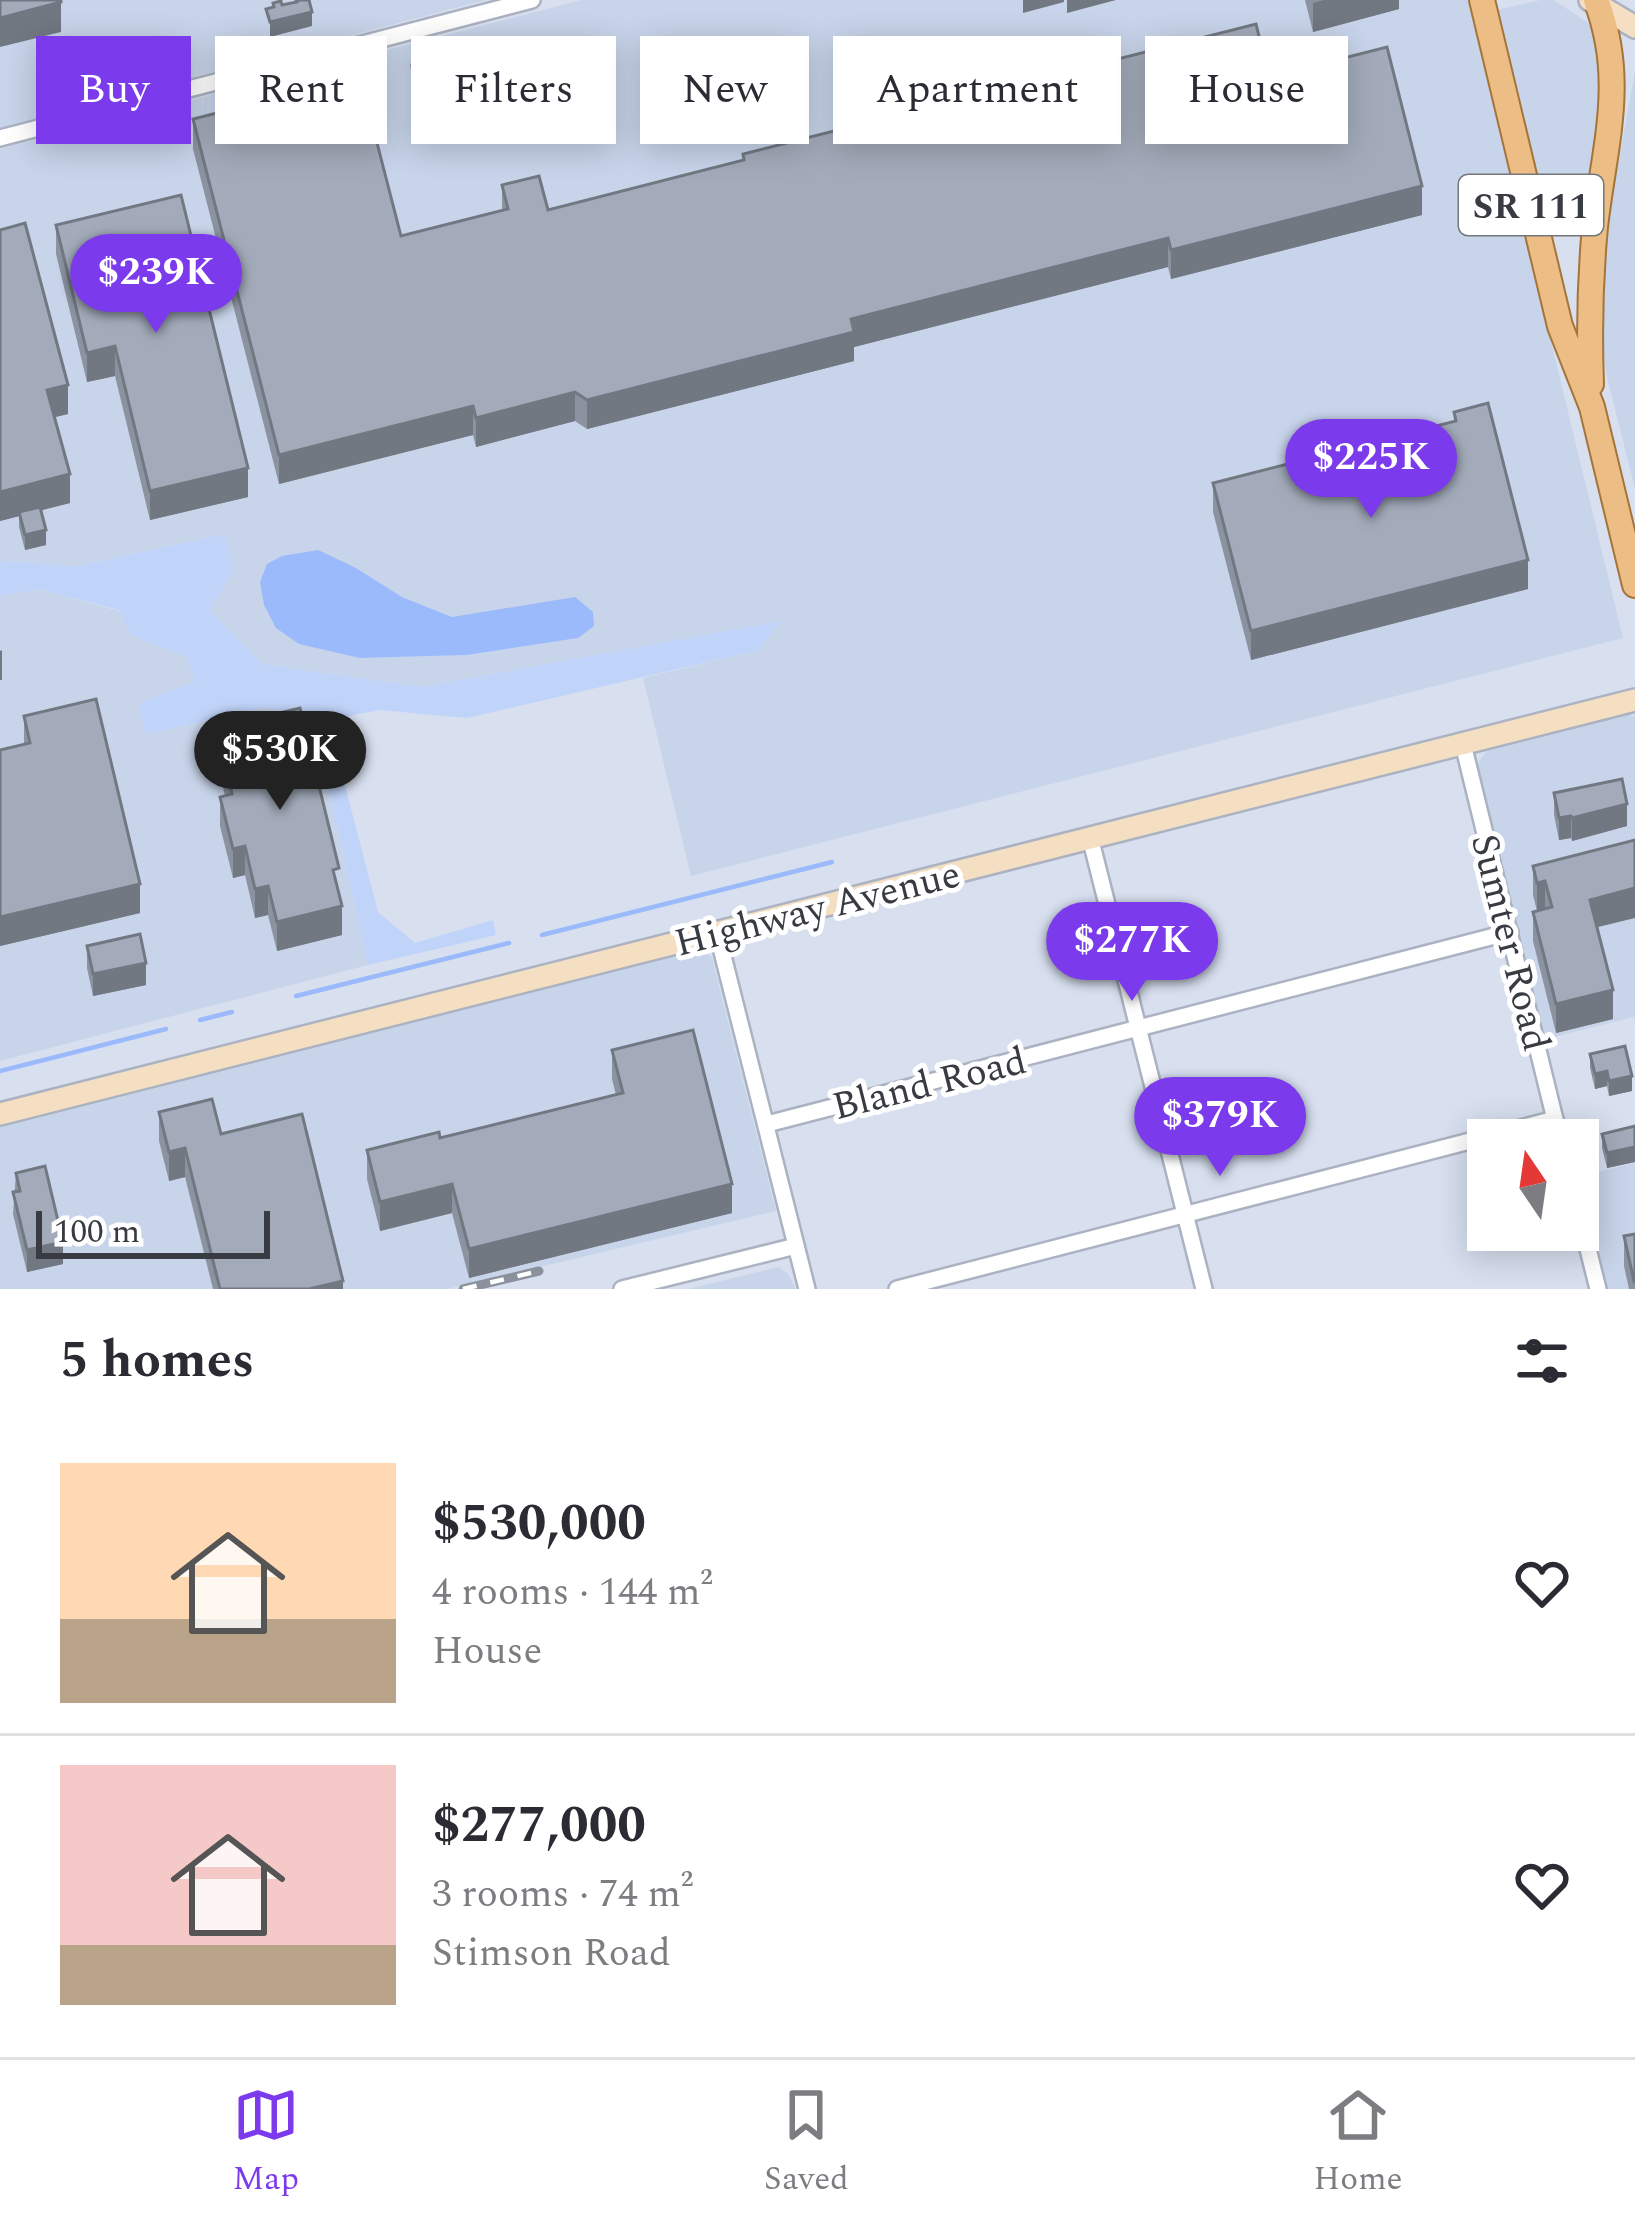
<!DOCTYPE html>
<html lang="en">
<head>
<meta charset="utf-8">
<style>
  body { margin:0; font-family:Spectral,serif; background:#f7f7f7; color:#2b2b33; height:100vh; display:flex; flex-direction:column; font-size:45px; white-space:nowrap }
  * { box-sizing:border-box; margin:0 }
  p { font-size:39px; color:#7c7c81 }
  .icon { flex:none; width:66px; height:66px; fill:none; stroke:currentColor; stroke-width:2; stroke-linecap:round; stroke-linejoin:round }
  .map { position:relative; height:1289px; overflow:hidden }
  .side { display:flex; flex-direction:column; background:#fff; flex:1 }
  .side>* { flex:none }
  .banner { position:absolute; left:36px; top:36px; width:1563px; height:108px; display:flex; gap:24px }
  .needle { width:78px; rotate:347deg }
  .fabs { position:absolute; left:1467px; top:1119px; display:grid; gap:24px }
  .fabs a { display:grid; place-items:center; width:132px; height:132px; border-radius:0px; background:#fff; box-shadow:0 6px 30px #0003; font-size:60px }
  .scale { position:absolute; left:36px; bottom:30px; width:234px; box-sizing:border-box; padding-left:12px; border:6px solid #383b41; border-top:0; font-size:33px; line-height:42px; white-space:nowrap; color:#383b41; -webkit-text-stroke:9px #fff; paint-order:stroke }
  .price { position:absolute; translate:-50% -102px; padding:0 27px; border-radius:42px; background:#7c3aed; color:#fff; font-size:39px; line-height:78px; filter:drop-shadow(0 3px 6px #0008) }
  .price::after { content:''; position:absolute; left:50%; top:72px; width:36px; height:27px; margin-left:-18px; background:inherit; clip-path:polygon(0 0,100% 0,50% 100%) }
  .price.on { background:#222; color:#fff }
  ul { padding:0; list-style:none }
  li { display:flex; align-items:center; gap:36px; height:300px; padding:0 60px }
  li+li { border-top:3px solid #e1e1e2 }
  li span { display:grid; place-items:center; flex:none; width:336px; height:240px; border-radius:0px; color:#555 }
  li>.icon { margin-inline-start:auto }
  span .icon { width:144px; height:144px; fill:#fffc; stroke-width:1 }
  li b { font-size:51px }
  h2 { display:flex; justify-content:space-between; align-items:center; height:144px; padding:0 60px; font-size:51px }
  .chip { padding:0 42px; border-radius:0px; background:#fff; box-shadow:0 6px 30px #0003; font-size:42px; line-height:108px }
  .chip.on { background:#7c3aed; color:#fff }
  .tab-bar { display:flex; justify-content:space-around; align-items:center; height:168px; border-top:3px solid #e1e1e2; background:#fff; font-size:33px; color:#7c7c81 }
  .tab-bar a { display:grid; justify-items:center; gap:6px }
  .tab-bar .on { color:#7c3aed }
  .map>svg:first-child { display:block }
</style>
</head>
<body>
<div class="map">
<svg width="1635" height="1289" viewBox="0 0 1635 1289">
  <rect width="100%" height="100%" fill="#d8e0f0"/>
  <!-- built -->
  <g fill="#c8d4ea" fill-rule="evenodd">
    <path d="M0,0H486L0,128Z"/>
    <path d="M582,0H1468L1623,638L691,876L643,678L759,650L778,622L421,687L262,664L208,610L225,534L77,566L0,561V149ZM356,568L402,597L452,617L470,616L578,638L467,655L360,658Z"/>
    <path d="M1540,0H1554L1591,25L1596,32L1603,108L1585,221L1546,239L1492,11Z"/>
    <path d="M1635,71V489L1606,373L1600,318L1604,242Z"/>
    <path d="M39,589L119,611L131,635L187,657L196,681L146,734L268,707L314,721L368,965L0,1061V596Z"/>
    <path d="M1626,713L1635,717V1021L1633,1017L1543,1040L1477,770L1479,761L1488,749L1613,714Z"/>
    <path d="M692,947L703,949L712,958L776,1211L447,1289H0V1121Z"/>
    <path d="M1635,1163V1289H1608L1578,1177Z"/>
    <path d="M779,1267L788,1274L796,1289H688Z"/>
  </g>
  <!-- green -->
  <path fill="#c0d3f8" d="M225,534L234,570L209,610L262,664L421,687L780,621L759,650L467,718L380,710L328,720L378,912L415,943L493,920L496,935L368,965L314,721L268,707L146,734L138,704L195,681L186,657L131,635L119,610L39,589L0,596V561L77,566Z"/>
  <!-- water -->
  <path fill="#9abafc" d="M318,550L356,568L402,597L452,617L575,597L593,612L594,626L578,638L467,655L360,658L299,644L276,628L264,605L260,582L267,564L282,556Z"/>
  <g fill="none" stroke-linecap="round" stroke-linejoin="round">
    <!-- stream -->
    <g stroke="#9abafc" stroke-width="4.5">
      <path d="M542,935L832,862"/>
      <path d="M296,996L509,943"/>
      <path d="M200,1020L232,1012"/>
      <path d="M0,1071L166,1029"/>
    </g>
    <!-- street casing -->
    <g stroke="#abb3c2" stroke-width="20">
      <g id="street">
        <path d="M0,138L532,0"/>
        <path d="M1463,744L1560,1140"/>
        <path d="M1090,837L1204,1289"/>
        <path d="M717,932L807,1289"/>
        <path d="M767,1124L1510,932"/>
        <path d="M1578,1209L1598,1289"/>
        <path d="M622,1289L796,1246"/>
        <path d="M897,1289L1555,1119"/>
      </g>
    </g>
    <!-- secondary casing -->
    <g stroke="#abb3c2" stroke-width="26">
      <g id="secondary">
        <path d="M1590,0L1635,27"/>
        <path d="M0,1114L1635,700"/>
      </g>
    </g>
    <!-- primary casing -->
    <g stroke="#a57439" stroke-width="28">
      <g id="primary">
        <path d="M1482,0L1560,326L1592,407L1635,585"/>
        <path d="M1591,384C1589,331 1590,280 1595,227C1604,147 1627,80 1596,0"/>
      </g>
    </g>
    <!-- street -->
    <use href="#street" stroke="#fff" stroke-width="15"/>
    <!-- secondary -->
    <use href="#secondary" stroke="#f5dfc2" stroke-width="21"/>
    <!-- primary -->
    <use href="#primary" stroke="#ecbe86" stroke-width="24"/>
    <!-- rail casing -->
    <g stroke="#8b919c" stroke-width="9">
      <path id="rail" d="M463,1289L539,1271"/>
    </g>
    <!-- rail -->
    <use href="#rail" stroke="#fff" stroke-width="4.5" stroke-dasharray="14" stroke-linecap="butt"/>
  </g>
  <!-- wall -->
  <g fill="#8c93a0">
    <path d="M1305,0H1399V9L1313,32Z"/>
    <path d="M411,68L434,76L433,87L426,92L417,91L411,83Z"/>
    <path d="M1269,77L1422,215L1171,279L1168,267L854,347V361L587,429L575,421L476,447L473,435L279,484L193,149V119L401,236L502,210V185L548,210L743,160V154Z"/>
    <path d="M56,225L248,497L150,520L115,376L87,382L56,254Z"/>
    <path d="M0,230L68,414L55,417L70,503L41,510L46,545L25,550L19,527V516L0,521Z"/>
    <path d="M1454,412L1528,589L1251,660L1213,512V483L1454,422Z"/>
    <path d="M24,716L140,913L0,946V750L24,744Z"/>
    <path d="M216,728L339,891L342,935L277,951L268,915L255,918L245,875L233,878L220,826V797L225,796L216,757Z"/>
    <path d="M1554,793L1627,826L1572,841L1571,838L1559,840L1554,815Z"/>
    <path d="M1533,866L1597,927L1613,1019L1556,1033L1533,941V912L1537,911L1533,895Z"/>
    <path d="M87,946L146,985L93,996L87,968Z"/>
    <path d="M612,1050L732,1213L469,1278L452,1213L380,1231L367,1179V1150L440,1138L616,1095L612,1079Z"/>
    <path d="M1590,1054L1632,1091L1609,1096L1607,1086L1595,1089L1590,1068Z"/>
    <path d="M159,1112L221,1134L343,1289H213L185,1177L169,1181L159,1141Z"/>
    <path d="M1635,1126V1162L1607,1168L1602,1148V1134Z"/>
    <path d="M16,1173L63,1264L27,1272L13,1214Z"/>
    <path d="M1635,1234V1289H1629L1624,1266V1236Z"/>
  </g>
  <!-- shaded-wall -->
  <g fill="#727882">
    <path d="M1023,0H1064V2L1023,13Z"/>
    <path d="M1067,0H1116L1067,13Z"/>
    <path d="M1324,0H1399V9L1313,32V3Z"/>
    <path d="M61,2V32L0,47V18Z"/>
    <path d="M312,12V26L270,37V22Z"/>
    <path d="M434,61L433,87L426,92V77Z"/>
    <path d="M1422,186V215L1171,279V250Z"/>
    <path d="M1168,238V267L854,347V361L587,429V400L851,319Z"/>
    <path d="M115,346V376L87,382V353Z"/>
    <path d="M68,385V414L47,419V390Z"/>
    <path d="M575,392V421L476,447V418Z"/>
    <path d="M473,406V435L279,484V455Z"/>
    <path d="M248,468V497L150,520V491Z"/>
    <path d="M70,474V503L0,521V492Z"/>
    <path d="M46,530V545L25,550V535Z"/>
    <path d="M1528,560V589L1251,660V631Z"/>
    <path d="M2,650V680H0V651Z"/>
    <path d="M1627,804V826L1572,841V818Z"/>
    <path d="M1571,816V838L1559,840V818Z"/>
    <path d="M245,846V875L233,878V849Z"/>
    <path d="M1545,881V910L1537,912V883Z"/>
    <path d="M140,884V913L0,946V917Z"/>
    <path d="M268,886V915L255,918V889Z"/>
    <path d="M1635,888V918L1590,929V900Z"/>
    <path d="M342,906V935L277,951V922Z"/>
    <path d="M146,963V985L93,996V974Z"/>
    <path d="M1613,990V1019L1556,1033V1004Z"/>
    <path d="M1607,1071V1086L1595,1089V1074Z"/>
    <path d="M1632,1076V1091L1609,1096V1081Z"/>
    <path d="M1635,1147V1162L1607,1168V1153Z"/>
    <path d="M185,1148V1177L169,1181V1152Z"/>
    <path d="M452,1184V1213L380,1231V1202Z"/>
    <path d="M732,1184V1213L469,1278V1249Z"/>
    <path d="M63,1242V1264L27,1272V1250Z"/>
    <path d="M343,1281V1289H309Z"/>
  </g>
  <!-- building -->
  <g fill="#a3abba" stroke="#727882" stroke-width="3">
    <path d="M0,0H61V2L0,18Z"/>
    <path d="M296,0H309L312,12L270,22L266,9L274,7L273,3L281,1L282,5L297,2Z"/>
    <path d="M1256,24L1269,77L1387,47L1422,186L1171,250L1168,238L851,319L854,332L587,400L575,392L476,418L473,406L279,455L193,119L360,77L401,236L508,209L502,185L539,176L548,210L744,160L743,154Z"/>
    <circle cx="423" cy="66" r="11"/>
    <path d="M181,195L248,468L150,491L115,346L87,353L56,225Z"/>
    <path d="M25,223L68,385L47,390L70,474L0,492V230Z"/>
    <path d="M1488,403L1528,560L1251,631L1213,483L1456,421L1454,412Z"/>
    <path d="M40,507L46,530L25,535L19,512Z"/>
    <path d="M96,699L140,884L0,917V750L30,743L24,716Z"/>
    <path d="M300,708L339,868L333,870L342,906L277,922L268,886L255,889L245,846L233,849L220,797L232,794L216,728Z"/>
    <path d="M1622,779L1627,804L1572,818L1571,816L1559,818L1554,793Z"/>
    <path d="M1635,840V888L1590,900L1613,990L1556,1004L1533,912L1552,907L1545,881L1537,883L1533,866Z"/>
    <path d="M140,934L146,963L93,974L87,946Z"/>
    <path d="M693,1030L732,1184L469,1249L452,1184L380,1202L367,1150L439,1132L440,1138L623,1093L612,1050Z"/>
    <path d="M1625,1046L1632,1076L1609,1081L1607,1071L1595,1074L1590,1054Z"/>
    <path d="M212,1099L221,1134L302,1114L343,1281L309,1289H220L185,1148L169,1152L159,1112Z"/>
    <path d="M1635,1126V1147L1607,1153L1602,1134Z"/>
    <path d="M45,1166L63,1242L27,1250L13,1192L20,1191L16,1173Z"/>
    <path d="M1635,1234V1280L1634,1281L1624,1236Z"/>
  </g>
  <g text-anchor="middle" stroke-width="10" stroke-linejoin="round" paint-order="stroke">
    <!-- shield labels -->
    <rect fill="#fff" stroke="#74767a" stroke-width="3" x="1459" y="175" width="144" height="60" rx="9"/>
    <g font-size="36" font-weight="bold" fill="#383b41">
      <text x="1531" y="218">SR 111</text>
    </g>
    <!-- street labels -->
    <g font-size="39" fill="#383b41" stroke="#fff">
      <text transform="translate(817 907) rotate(-14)" y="14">Highway Avenue</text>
      <text transform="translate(1512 942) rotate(76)" y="14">Sumter Road</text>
      <text transform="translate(929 1082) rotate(-14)" y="14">Bland Road</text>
    </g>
  </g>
</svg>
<div class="fabs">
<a><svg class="needle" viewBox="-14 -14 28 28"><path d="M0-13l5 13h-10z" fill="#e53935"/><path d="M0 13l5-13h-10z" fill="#7c7c81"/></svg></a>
</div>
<div class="scale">100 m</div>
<b class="price" style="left:156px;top:336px">$239K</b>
<b class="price" style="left:1371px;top:521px">$225K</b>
<b class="price on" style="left:280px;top:813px">$530K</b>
<b class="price" style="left:1132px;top:1004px">$277K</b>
<b class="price" style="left:1220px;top:1179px">$379K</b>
<div class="banner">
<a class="chip on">Buy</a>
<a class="chip">Rent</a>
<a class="chip">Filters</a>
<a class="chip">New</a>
<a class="chip">Apartment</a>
<a class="chip">House</a>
</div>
</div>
<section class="side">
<h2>5 homes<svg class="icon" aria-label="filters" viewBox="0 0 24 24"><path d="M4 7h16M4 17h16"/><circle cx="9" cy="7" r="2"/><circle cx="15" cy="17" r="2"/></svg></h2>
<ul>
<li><span style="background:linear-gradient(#ffd9b3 65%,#b9a48a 0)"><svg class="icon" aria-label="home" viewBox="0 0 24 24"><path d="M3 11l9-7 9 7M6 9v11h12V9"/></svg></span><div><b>$530,000</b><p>4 rooms · 144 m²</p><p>House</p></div><svg class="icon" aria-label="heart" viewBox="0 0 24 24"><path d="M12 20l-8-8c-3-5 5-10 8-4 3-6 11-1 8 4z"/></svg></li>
<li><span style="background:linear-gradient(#f6c9c9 75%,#b9a48a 0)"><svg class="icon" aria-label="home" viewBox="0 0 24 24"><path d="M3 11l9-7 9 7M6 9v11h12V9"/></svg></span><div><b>$277,000</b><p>3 rooms · 74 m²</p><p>Stimson Road</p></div><svg class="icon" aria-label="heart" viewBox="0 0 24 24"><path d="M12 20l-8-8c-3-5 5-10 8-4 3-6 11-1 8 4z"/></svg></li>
</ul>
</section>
<nav class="tab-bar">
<a class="on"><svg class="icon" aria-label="map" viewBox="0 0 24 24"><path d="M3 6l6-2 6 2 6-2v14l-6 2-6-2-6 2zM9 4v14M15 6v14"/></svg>Map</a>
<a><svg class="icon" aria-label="saved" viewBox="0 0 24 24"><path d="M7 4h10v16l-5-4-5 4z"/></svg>Saved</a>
<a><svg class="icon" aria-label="home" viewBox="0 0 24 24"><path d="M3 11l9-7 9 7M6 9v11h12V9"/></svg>Home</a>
</nav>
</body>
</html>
